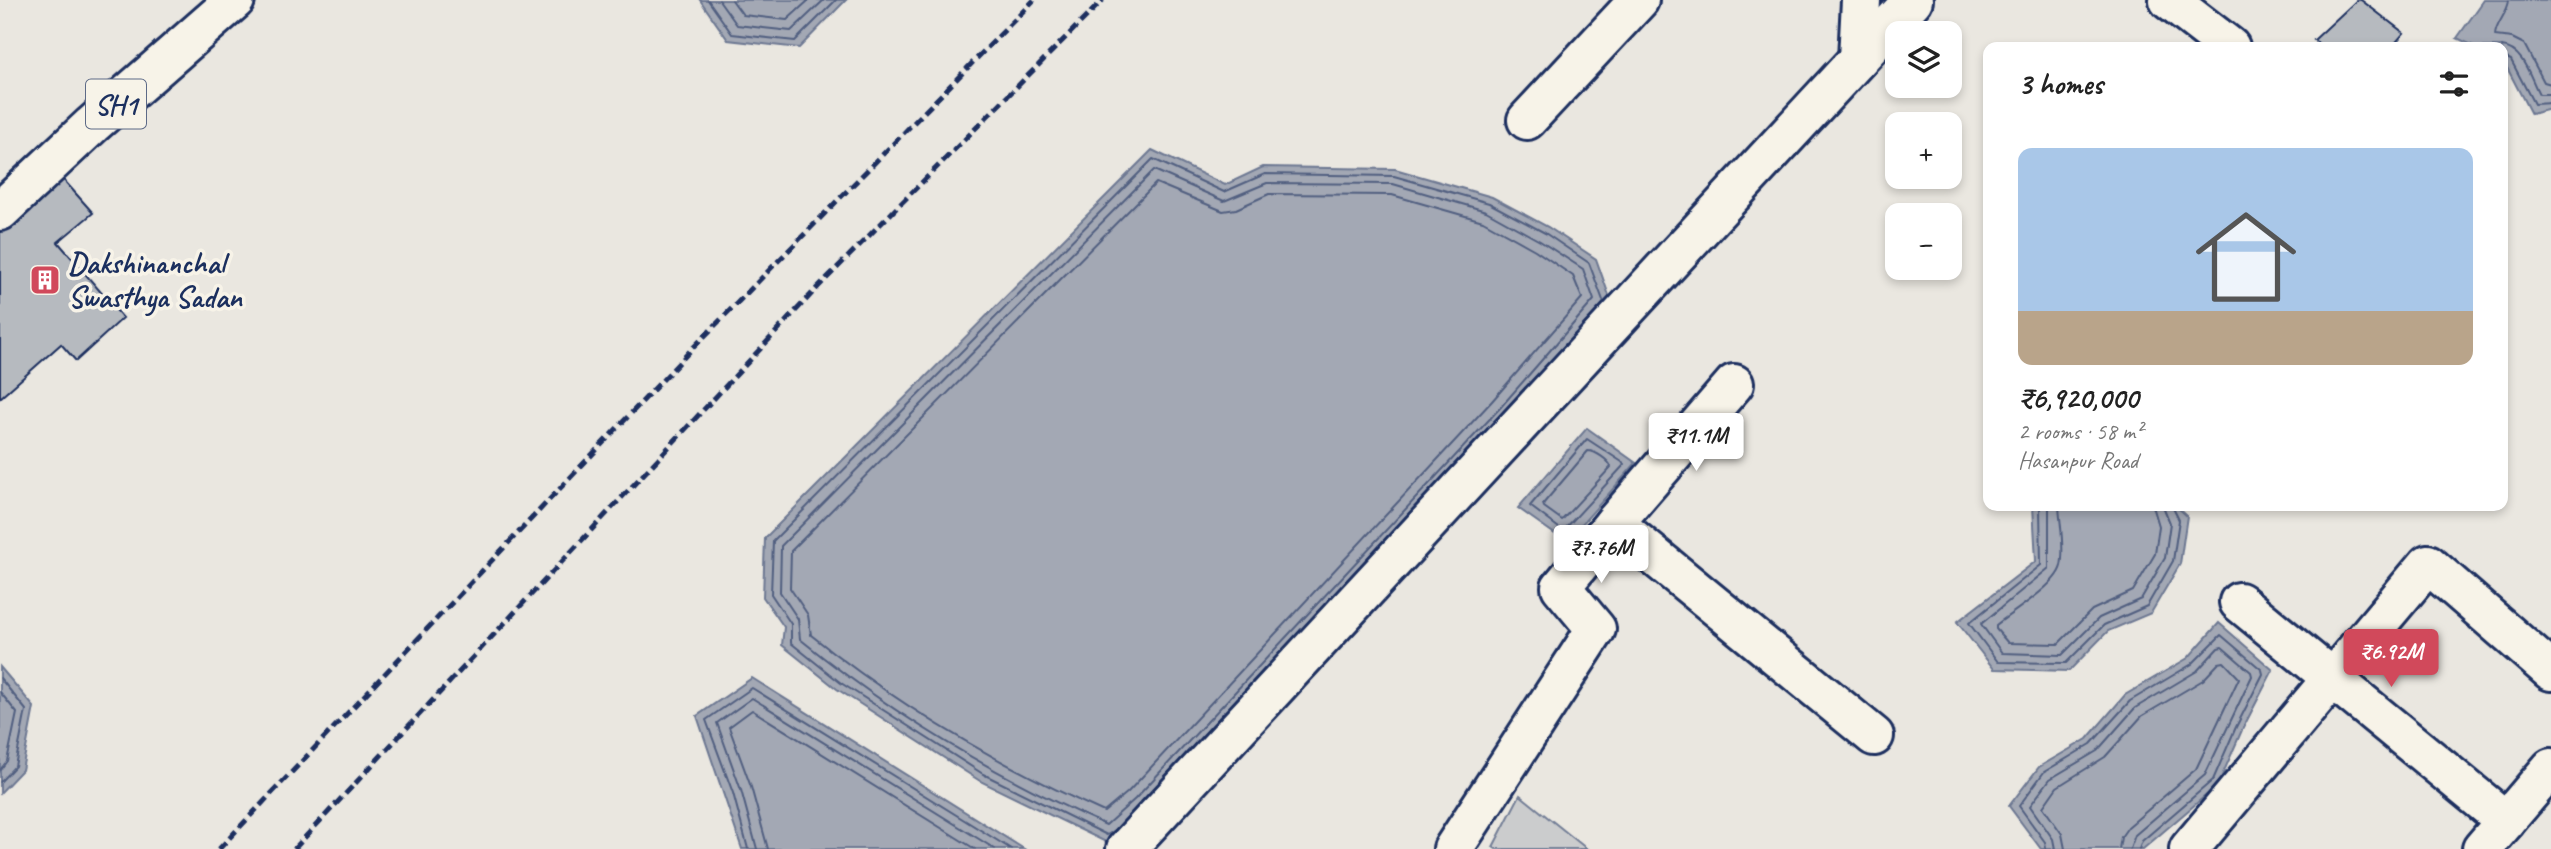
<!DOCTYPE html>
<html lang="en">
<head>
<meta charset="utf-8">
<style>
  body { margin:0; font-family:Caveat,sans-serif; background:#f2f2f2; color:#222; height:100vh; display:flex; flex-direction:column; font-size:26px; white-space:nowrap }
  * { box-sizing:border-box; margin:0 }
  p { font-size:23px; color:#767676 }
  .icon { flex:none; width:38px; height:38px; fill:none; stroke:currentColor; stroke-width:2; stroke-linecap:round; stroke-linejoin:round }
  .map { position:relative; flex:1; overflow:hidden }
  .panel { position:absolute; left:1983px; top:42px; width:525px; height:469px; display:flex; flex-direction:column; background:#fff; border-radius:14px; box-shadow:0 4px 10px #0003 }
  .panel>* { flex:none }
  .tools { position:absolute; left:1885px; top:21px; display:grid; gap:14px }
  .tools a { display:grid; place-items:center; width:77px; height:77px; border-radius:14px; background:#fff; box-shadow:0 4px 10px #0003; font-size:35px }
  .price { position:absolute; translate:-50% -60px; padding:0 16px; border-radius:7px; background:#fff; color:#222; font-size:23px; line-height:46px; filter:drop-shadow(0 2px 4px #0008) }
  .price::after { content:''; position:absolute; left:50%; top:42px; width:21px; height:16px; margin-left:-10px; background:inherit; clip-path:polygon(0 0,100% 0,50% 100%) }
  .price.current { background:#d1495b; color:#fff }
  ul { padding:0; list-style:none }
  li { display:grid; align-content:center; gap:14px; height:371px; padding:0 35px }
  li span { display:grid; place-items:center; height:217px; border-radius:14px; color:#555 }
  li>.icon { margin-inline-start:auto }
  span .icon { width:126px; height:126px; fill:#fffc; stroke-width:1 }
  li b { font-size:30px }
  h2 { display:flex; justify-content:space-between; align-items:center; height:84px; padding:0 35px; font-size:30px }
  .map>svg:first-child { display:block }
</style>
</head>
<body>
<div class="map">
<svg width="2551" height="849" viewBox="0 0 2551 849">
  <rect width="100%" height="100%" fill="#eae7e0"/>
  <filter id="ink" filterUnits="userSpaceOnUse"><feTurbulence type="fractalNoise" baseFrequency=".0143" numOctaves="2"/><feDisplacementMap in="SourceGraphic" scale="14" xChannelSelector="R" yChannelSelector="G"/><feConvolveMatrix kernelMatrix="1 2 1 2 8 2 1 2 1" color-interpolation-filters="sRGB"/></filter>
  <g filter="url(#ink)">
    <!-- green -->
    <path fill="#cbcccd" stroke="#737e96" stroke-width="2" d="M1520,795L1587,849H1496L1493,847Z"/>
    <!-- water -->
    <g fill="#a3a8b4" stroke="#6d7892" stroke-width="2">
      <path d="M700,0H846L799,48L728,40Z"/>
      <path d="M2484,0H2551V109L2531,114L2503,60L2502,47H2476L2457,38Z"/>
      <path d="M1152,150L1225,185L1263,167L1395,169L1492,197L1548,227L1596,259L1612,304L1110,844L980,781L837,689L782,645L784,627L763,597L765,538Z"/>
      <path d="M1587,428L1636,463L1566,542L1518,508Z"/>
      <path d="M2033,506H2176L2187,516L2180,564L2151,613L2108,631L2069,671L1994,669L1957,622L2036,561Z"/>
      <path d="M2219,623L2273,670L2242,730L2218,785L2143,849H2041L2009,806L2039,767L2087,739L2125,695L2188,658Z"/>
      <path d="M0,667L34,707L22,770L0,793Z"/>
      <path d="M752,678L1024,849H742L697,716Z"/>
    </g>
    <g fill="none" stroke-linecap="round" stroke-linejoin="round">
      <!-- shore -->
      <g stroke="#515f80" stroke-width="2">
        <path d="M708,0L732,34L795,41L836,0"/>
        <path d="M719,0L737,25L791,31L824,0"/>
        <path d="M732,0L743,15L787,20L809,0"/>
        <path d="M2509,0C2508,14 2495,23 2495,36L2512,38L2524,44L2544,82L2551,84"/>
        <path d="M2502,47C2524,49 2530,78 2539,94H2551"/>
        <path d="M2502,56L2511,60L2534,104L2551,103"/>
        <path d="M1154,170L1224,201L1267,183L1393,184L1486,211L1540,241L1583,269L1594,300L1500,408L1135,799L1106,825C997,777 892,714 800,639L798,619L780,592L781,546Z"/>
        <path d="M1156,183L1223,211L1236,209L1269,194L1392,195L1483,221L1535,250L1573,276L1582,298L1492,401L1128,792L1104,812C1001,766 899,706 811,635L808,615L790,588L791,551Z"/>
        <path d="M1587,439L1622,462L1624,465L1563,531L1530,506Z"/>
        <path d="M1588,451C1595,451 1609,460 1611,467L1562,520L1544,507L1543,504Z"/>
        <path d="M2040,506L2041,565L1969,623L1998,662L2066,663L2104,625L2147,606L2173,561L2179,520L2172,506"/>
        <path d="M2049,506V568L1981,624L2002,653L2062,655L2099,618L2141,599L2165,558L2170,523L2163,506"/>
        <path d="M2059,506C2060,524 2065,548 2061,566C2056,586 2012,612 1996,625V629L2008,643L2058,644L2092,610L2133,591L2155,554L2159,526L2153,506"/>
        <path d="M0,678L26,710L15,766L0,782"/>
        <path d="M0,692L17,713L7,761L0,770"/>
        <path d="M1115,830L1107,835L983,774L841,683L791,643V624L771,594L773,541L1153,159L1224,192L1265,174L1394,176L1489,203L1545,233L1589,263L1604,303"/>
        <path d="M748,849L733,793L706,720L752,688L1011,849"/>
        <path d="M757,849L741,790L717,723L752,698L995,849"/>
        <path d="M768,849L751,787L729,727L752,710L975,849"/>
        <path d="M2046,849L2045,842L2019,806L2044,772L2091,744L2130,701L2192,664L2221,635L2262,670L2263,674L2236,727L2213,780L2142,841L2139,849"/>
        <path d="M2055,849L2053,839L2030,806L2050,779L2097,751L2135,708L2197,671L2218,648L2222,647L2251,672L2252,676L2205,775L2135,835L2130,849"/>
        <path d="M2065,849L2062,834L2043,807L2057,787L2105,757L2142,716L2203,680L2219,663L2224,662L2239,678L2196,769L2128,827L2121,837L2119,849"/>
      </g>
    </g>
    <!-- building -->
    <g fill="#b6babf" stroke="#1b2f5e" stroke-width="2">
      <path d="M2357,0H2361L2404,33L2392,47H2322L2314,40Z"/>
      <path d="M54,169L93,213L58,242L123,318L76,361L61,344L0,398V216Z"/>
    </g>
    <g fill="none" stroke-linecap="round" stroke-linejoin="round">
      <!-- street casing -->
      <g stroke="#1b2f5e" stroke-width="44">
        <g id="street">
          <path d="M2169,0L2230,47"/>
          <path d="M1858,59L1861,0"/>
          <path d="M1527,120L1639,0"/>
          <path d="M1614,523L1734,384"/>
          <path d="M2239,602L2506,821"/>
          <path d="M1126,849L1913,0"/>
          <path d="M1453,849L1596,629L1561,587L1614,523L1874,736"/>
          <path d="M2189,849L2428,564L2551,671"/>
          <path d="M2482,849L2551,768"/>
        </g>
      </g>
      <!-- primary casing -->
      <g stroke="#1b2f5e" stroke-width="44">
        <path id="primary" d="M0,211L92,125L235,0"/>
      </g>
      <!-- street -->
      <use href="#street" stroke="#f7f3e8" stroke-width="38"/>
      <!-- primary -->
      <use href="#primary" stroke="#f7f3e8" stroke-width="38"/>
      <!-- rail -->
      <g stroke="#1b2f5e" stroke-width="5" stroke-dasharray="10 5" stroke-linecap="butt">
        <path d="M219,849L690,351L1034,0"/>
        <path d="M294,849L818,287L1103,0"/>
      </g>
    </g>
  </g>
  <!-- icons -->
  <defs>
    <g id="building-square" transform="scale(1.575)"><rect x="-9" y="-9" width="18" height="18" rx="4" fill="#d1495b" stroke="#f7f3e8"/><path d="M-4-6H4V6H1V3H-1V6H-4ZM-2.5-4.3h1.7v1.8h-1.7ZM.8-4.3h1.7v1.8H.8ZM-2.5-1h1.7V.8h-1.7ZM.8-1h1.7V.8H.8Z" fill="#fff"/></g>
  </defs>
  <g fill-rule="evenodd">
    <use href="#building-square" x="45" y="280"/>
  </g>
  <g text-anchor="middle" stroke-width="7" stroke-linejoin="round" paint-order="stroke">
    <!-- shield labels -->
    <rect fill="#f7f3e8" stroke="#5d6a87" stroke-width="2" x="86" y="79.5" width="60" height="49" rx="5"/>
    <g font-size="28" font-weight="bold" fill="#1b2f5e">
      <text x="116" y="114">SH1</text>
    </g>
    <!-- poi labels -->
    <g font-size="30" font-weight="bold" fill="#1b2f5e" stroke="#f7f3e8" text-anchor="start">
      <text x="68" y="273">Dakshinanchal<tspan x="68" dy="34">Swasthya Sadan</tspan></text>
    </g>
  </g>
</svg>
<div class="tools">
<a><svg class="icon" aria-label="layers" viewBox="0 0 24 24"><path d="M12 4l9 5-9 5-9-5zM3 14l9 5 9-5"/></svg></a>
<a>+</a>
<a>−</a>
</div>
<b class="price" style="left:1696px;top:473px">₹11.1M</b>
<b class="price" style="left:1601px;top:585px">₹7.76M</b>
<b class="price current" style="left:2391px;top:689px">₹6.92M</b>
<section class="panel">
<h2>3 homes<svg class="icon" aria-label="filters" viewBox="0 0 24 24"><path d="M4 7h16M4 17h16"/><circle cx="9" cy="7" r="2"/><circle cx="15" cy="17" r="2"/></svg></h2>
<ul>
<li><span style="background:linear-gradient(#a9c7e8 75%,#b9a48a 0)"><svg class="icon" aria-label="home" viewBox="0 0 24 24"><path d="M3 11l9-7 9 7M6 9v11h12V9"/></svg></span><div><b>₹6,920,000</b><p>2 rooms · 58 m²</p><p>Hasanpur Road</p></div></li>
</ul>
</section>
</div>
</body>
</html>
